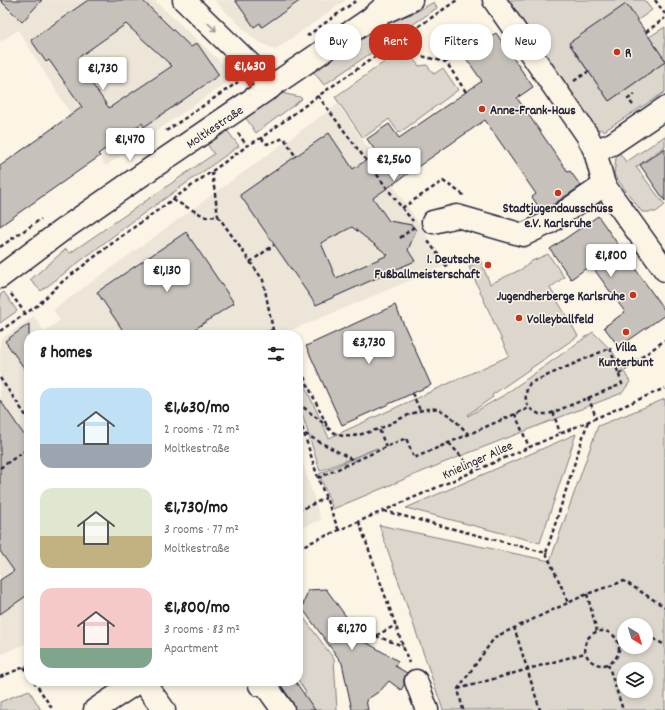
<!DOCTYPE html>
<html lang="en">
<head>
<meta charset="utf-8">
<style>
  body { margin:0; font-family:Dekko,sans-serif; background:#f6f6f6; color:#202124; height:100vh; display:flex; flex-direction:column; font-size:15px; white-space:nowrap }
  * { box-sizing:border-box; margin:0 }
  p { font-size:13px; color:#757577 }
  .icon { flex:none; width:22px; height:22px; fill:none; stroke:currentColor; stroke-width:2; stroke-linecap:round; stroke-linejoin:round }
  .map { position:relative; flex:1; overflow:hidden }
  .sheet { position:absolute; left:24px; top:330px; width:279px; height:356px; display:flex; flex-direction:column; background:#fff; border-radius:16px; box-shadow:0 2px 6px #0003 }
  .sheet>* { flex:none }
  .banner { position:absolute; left:315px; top:24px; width:290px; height:36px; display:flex; gap:8px }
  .needle { width:26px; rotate:142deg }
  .controls { position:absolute; left:617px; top:618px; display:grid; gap:8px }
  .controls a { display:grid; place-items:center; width:36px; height:36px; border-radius:50%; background:#fff; box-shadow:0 2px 6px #0003; font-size:20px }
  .price { position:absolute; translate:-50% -34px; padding:0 9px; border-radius:4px; background:#fff; color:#222; font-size:13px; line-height:26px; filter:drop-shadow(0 1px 2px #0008) }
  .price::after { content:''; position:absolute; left:50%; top:24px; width:12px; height:9px; margin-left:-6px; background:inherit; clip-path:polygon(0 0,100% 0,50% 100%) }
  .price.current { background:#c8321e; color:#fff }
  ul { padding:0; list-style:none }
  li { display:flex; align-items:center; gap:12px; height:100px; padding:0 16px }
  li span { display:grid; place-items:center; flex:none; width:112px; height:80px; border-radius:12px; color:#555 }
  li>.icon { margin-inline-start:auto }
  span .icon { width:48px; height:48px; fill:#fffc; stroke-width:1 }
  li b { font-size:17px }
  h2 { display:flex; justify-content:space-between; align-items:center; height:48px; padding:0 16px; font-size:17px }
  .tag { padding:0 14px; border-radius:16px; background:#fff; box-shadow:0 2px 6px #0003; font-size:14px; line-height:36px }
  .tag.current { background:#c8321e; color:#fff }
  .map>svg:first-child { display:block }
</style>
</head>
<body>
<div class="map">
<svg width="665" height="710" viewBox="0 0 665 710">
  <rect width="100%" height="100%" fill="#fcf5e5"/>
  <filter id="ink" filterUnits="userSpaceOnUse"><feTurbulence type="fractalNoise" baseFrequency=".025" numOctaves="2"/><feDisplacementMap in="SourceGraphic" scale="8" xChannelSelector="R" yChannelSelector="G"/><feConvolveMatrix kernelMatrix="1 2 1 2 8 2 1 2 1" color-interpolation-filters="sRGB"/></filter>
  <g filter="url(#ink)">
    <!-- built -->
    <g fill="#ece5d8">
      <path d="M0,0H154L236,76L106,166L72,116L18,30L0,42Z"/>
      <path d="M214,0H346L275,50L254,39Z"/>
      <path d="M338,104L447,265L280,335H29V642L0,655V340L34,316L44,332L60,320L53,310Z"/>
      <path d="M298,449L321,520L298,529Z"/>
    </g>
    <!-- green -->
    <g fill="#dcd6cc" stroke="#7f7c84" fill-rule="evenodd">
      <path d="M509,0H644L652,10L638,20L626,4L569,44L609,101L665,62V92L604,131L591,126Z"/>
      <path d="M434,2L437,8L324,85L313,71L370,33L396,19L412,14Z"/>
      <path d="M665,27V60L649,37Z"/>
      <path d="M404,48L419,66L427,65L434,74L443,68L458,90L399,133L389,119L363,138L335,97Z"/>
      <path d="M281,93L300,97L302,99L256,133L246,118Z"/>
      <path d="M226,129L239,146L133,221L41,291L30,280L66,249L70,253L214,154L207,144Z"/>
      <path d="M665,136V146L636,167L665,205L656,212H642L614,175L617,149L626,162Z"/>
      <path d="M548,254L564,277L550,288L578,336L492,395L493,397L467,415L468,416L504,395L593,332L612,351L630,382L622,393L443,463L333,509L319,474L377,448L320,471L298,401V371L329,438L509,356L469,267L480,260L490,284L522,269L532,261Z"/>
      <path d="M4,292L17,311L0,323V295Z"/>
      <path d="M665,399V710H443L379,525L550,561L598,426ZM624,625H646V647H624ZM624,669H646V691H624Z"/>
      <path d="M576,434L540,543L406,508Z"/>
      <path d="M298,610L334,659L337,710H280L306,692L298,680Z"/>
      <path d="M29,690L41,710H0V702Z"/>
    </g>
    <!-- building -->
    <g fill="#c6c1bb" stroke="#22223b" fill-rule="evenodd">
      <path d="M0,0H42L22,22Z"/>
      <path d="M88,0H142L191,47L197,43L219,75L144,127L142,123L98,154L100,156L0,226V166L82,107L49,60L46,62L31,40ZM126,24L172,66L109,108L88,78L92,76L79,57Z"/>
      <path d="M235,0H301L262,27L260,23L254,27Z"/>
      <path d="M626,4L665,60V62L609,101L569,43Z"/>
      <path d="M496,33L533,87L517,98L568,172L570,171L581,186L542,212L532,197L536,194L485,120L373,198L389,221L412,225L416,230L408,250L415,261L316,305L240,195L329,133L353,169L377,153L367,139L389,124L399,138L482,81L463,54ZM352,227L388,255L336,278L321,243Z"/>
      <path d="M665,148V201L640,165Z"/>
      <path d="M598,216L665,311V315L619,347L604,327L625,312L591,265L571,279L550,249Z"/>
      <path d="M186,232L234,303L186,335H126L97,292Z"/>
      <path d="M395,305L431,385L342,425L306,346Z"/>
      <path d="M29,324V375L5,341Z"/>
      <path d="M0,400L29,442V594L0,614V580L14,571L0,551Z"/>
      <path d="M326,589L364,641L398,661L395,666L407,673L404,679V685L401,690L389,681L380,691L366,700L368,710H352L342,663L302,608L308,590Z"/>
      <path d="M278,681H295L315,710H295L293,703Z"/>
    </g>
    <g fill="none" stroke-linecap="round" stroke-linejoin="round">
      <!-- minor casing -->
      <g stroke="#22223b" stroke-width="25">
        <g id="minor">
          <path d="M184,0L257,71L270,88"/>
          <path d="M494,0L587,135L595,151L604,185L665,270"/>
          <path d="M595,151L612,144L665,108"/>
          <path d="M433,222L457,216L523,235L550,222L604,185"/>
          <path d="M143,681L164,710"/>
          <path d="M416,681L427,710"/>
          <path d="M260,685L263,682L283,710"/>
          <path d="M95,710L139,681"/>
        </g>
      </g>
      <!-- major casing -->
      <g stroke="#22223b" stroke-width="25">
        <g id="major">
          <path d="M380,14L411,0"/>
          <path d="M0,277L61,231L146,172L370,19L392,0"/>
        </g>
      </g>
      <!-- path -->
      <g stroke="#22223b" stroke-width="2.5" stroke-dasharray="4 3" stroke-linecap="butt">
        <path d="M655,0L665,14"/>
        <path d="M646,32L665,18"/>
        <path d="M405,35L421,56L446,62L466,92"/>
        <path d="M307,36L357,0"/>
        <path d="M446,62L492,31"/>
        <path d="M574,81L589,71"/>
        <path d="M318,96L402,208L443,181L465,196"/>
        <path d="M633,105L628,99L635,94"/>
        <path d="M166,131L238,82"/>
        <path d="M238,133L247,146"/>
        <path d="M261,138L267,144L284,138L296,157"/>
        <path d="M212,172L218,216"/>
        <path d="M173,200L206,217L218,216L263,280L274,335"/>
        <path d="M402,208L413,221"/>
        <path d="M400,238L414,227"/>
        <path d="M428,241L448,268"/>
        <path d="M0,247L41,219"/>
        <path d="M250,262L274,245"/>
        <path d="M11,294L25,313"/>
        <path d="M0,331L38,305L62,282L119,238L247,146L261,138L318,96L457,0"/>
        <path d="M263,335L272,330"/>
        <path d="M298,364L328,428C343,443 361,434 379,429"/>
        <path d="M619,374L665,340"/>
        <path d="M0,378L29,420"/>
        <path d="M412,393L420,410"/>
        <path d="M588,397L596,417"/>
        <path d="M298,403L327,426"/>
        <path d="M553,412L560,433"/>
        <path d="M298,414L318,478L339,531"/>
        <path d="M515,414L529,447"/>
        <path d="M305,434L355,461"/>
        <path d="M449,443L474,471"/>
        <path d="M386,447L379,429C393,423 426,403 440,410C452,416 460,425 469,435"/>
        <path d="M0,468L29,448"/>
        <path d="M318,478L406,438L414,458L529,408L539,414H549L622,384L610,348L530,383C525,392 524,399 529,408"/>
        <path d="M298,511L326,498"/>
        <path d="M384,511L546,553L588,421"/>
        <path d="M359,522L409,663"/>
        <path d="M298,548L665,388"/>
        <path d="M546,553L563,590L568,603"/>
        <path d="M587,594L597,631"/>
        <path d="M514,627L540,710"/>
        <circle cx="602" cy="648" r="17"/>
        <path d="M376,636L403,646"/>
        <path d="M646,639H654L665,645"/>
        <path d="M364,642L396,625"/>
        <path d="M618,642L624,640"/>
        <path d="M608,664L623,710"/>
        <path d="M24,667L29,674"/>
        <path d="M0,677L29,665"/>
        <path d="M34,681L53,710"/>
        <path d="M458,689L585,653"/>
        <path d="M463,710L458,689L495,637L587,594L624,581L665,607"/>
        <path d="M664,710H665"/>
      </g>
      <!-- minor -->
      <use href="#minor" stroke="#fcf5e5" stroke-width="22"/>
      <!-- major -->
      <use href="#major" stroke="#fcf5e5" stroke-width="22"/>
    </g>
    <!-- one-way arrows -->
    <defs><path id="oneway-shaft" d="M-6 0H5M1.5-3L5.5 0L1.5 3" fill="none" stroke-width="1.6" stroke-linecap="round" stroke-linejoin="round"/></defs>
    <use stroke="#9a9698" href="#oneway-shaft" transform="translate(212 27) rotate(44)"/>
  </g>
  <!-- markers -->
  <g fill="#c8321e" stroke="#fcf5e5" stroke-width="1.5">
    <circle cx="617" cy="52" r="4"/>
    <circle cx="482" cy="109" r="4"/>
    <circle cx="558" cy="193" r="4"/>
    <circle cx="488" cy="265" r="4"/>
    <circle cx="633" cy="295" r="4"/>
    <circle cx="519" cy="318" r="4"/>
    <circle cx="626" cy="332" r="4"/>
  </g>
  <g text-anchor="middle" stroke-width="3" stroke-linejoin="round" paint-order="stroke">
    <!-- poi labels -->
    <g font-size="13" font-weight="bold" fill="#22223b" stroke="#fcf5e5" text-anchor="start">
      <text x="625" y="57">R</text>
      <text x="490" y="114">Anne-Frank-Haus</text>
      <text x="558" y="212" text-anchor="middle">Stadtjugendausschuss<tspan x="558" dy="15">e.V. Karlsruhe</tspan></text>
      <text x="480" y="263" text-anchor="end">1. Deutsche<tspan x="480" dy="15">Fußballmeisterschaft</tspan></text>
      <text x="625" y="300" text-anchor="end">Jugendherberge Karlsruhe</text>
      <text x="527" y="323">Volleyballfeld</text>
      <text x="626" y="351" text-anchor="middle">Villa<tspan x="626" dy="15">Kunterbunt</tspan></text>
    </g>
    <!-- street labels -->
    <g font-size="13" fill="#22223b" stroke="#fcf5e5">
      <text transform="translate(214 126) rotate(-34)" y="5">Moltkestraße</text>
      <text transform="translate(477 459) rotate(-24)" y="5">Knielinger Allee</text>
    </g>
  </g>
</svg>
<div class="controls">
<a><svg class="needle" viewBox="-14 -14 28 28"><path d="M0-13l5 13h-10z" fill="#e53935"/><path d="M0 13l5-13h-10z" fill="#757577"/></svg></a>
<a><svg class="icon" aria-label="layers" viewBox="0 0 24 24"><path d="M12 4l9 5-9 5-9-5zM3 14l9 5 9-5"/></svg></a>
</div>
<b class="price current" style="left:250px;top:89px">€1,630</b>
<b class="price" style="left:103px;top:91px">€1,730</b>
<b class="price" style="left:130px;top:162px">€1,470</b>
<b class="price" style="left:394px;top:182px">€2,560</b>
<b class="price" style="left:611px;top:278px">€1,800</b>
<b class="price" style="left:167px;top:293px">€1,130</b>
<b class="price" style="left:369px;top:365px">€3,730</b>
<b class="price" style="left:352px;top:651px">€1,270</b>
<div class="banner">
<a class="tag">Buy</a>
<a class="tag current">Rent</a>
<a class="tag">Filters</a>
<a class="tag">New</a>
</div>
<section class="sheet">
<h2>8 homes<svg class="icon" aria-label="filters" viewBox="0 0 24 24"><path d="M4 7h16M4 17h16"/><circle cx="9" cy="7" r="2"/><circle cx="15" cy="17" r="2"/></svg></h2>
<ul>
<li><span style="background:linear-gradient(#bfe0f5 70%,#9aa5b1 0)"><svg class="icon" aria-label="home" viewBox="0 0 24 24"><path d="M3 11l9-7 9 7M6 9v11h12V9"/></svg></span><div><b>€1,630/mo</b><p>2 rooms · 72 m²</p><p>Moltkestraße</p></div></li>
<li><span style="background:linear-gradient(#dfe7d0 60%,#c2b280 0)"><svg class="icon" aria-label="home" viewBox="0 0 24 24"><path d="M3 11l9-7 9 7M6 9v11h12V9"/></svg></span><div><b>€1,730/mo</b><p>3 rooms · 77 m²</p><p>Moltkestraße</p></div></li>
<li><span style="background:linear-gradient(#f6c9c9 75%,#7fa58c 0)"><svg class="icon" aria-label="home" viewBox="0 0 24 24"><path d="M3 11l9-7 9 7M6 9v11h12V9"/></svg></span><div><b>€1,800/mo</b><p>3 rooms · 83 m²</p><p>Apartment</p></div></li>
</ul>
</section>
</div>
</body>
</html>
